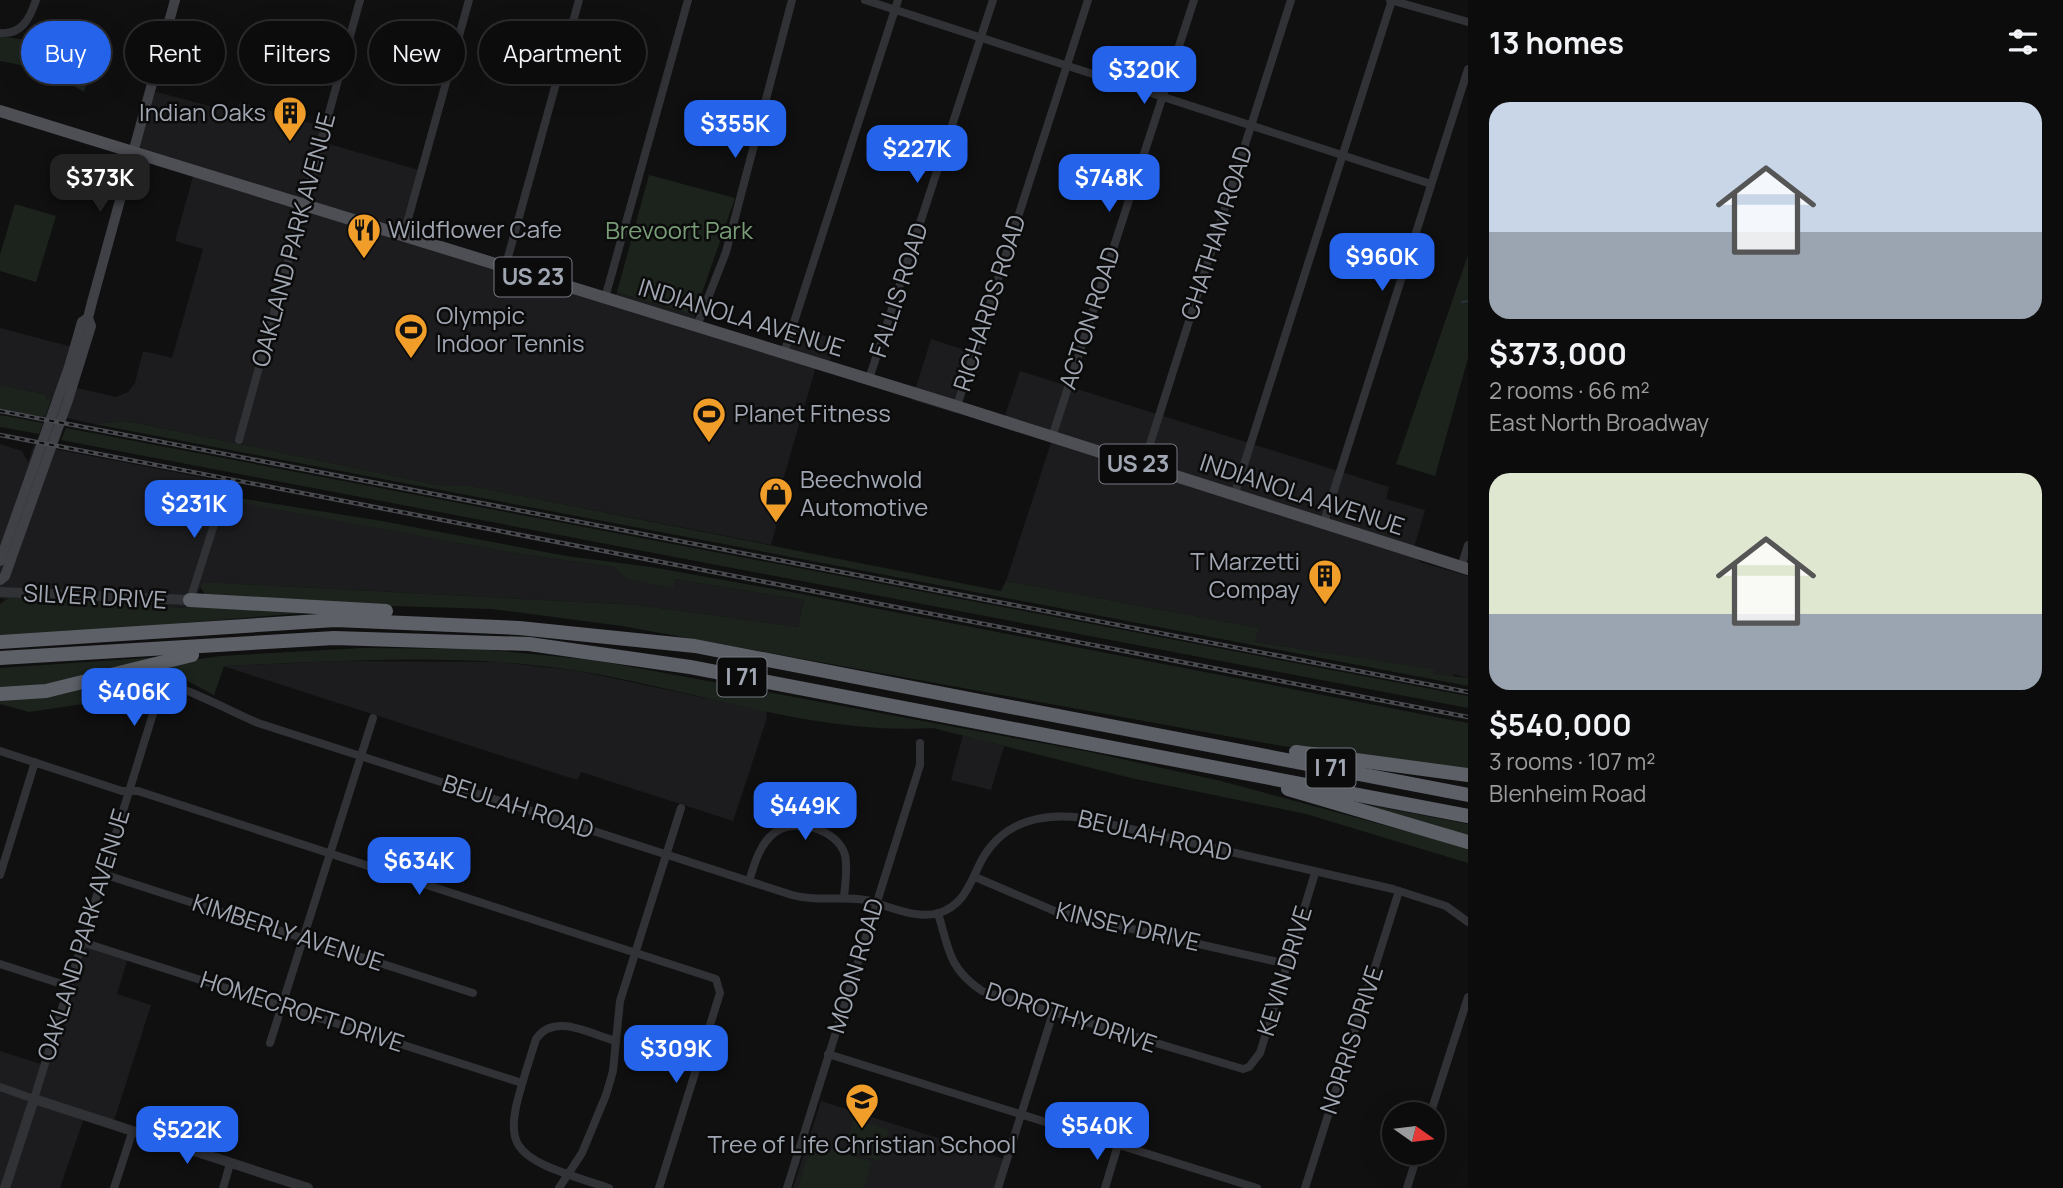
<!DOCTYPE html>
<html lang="en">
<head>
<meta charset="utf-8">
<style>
  body { margin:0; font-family:Manrope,sans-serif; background:#151516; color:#f1f3f6; height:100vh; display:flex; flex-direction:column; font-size:26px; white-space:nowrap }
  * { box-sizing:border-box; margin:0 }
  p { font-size:23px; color:#9a9b9d }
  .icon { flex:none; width:38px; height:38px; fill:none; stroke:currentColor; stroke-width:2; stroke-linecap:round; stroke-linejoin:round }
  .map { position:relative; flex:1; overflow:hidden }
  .drawer { display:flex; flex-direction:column; background:#0c0c0d; width:595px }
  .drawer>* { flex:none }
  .top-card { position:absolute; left:21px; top:21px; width:665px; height:63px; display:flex; gap:14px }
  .needle { width:46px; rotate:104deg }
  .controls { position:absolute; left:1382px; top:1102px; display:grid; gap:14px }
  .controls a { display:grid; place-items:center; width:63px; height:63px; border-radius:50%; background:#0c0c0d; box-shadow:0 7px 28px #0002,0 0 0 2px #2c2c2e; font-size:35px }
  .price { position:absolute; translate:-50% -60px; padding:0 16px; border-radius:14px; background:#2563eb; color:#fff; font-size:23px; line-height:46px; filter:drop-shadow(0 2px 4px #0008) }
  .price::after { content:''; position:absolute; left:50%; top:42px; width:21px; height:16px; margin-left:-10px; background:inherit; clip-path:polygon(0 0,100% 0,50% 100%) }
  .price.current { background:#222; color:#fff }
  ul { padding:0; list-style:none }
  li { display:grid; align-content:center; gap:14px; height:371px; padding:0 21px }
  li span { display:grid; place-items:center; height:217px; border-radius:21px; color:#555 }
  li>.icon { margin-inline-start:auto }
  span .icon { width:126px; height:126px; fill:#fffc; stroke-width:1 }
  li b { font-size:30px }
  h2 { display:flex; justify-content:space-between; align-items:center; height:84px; padding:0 21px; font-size:30px }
  .tag { padding:0 24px; border-radius:32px; background:#0c0c0d; box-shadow:0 7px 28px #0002,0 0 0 2px #2c2c2e; font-size:24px; line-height:63px }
  .tag.current { background:#2563eb; color:#fff }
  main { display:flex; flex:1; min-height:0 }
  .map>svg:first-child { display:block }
</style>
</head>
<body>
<main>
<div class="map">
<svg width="1468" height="1188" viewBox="0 0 1468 1188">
  <rect width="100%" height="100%" fill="#101011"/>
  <!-- built -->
  <g fill="#1c1c1e">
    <path d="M153,91L236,113L240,102L324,127L322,142L422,171L404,237L614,302L617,292L694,316L716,333L817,363L774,511L780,512L771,545L471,486H443L128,421L94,424L67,418L64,396L46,400L44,394L0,385V328L80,349L69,386L116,397L128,392L135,383L143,351L172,358L203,249L175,241L194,173L135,153Z"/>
    <path d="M795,326L837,340L828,366L786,352Z"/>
    <path d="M931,339L974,353L955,413L912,400Z"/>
    <path d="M1020,371L1389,487L1386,499L1425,510L1413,551L1420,562L1468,576V678L1454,674L1452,678L1433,674V669L1255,642L1259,628L1006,581L1051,443L1001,427Z"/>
    <path d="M0,444L22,451L28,462L34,445L236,484L231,500L520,554L614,567L627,579L672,587L675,579L804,600L798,627L638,605L220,583H202L192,605L185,608L3,599L0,598Z"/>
    <path d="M339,661L499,662L579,671L766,711L767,718L733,821L581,772L577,780L223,666Z"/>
    <path d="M963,735L1004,746L991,790L951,780Z"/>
    <path d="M83,943L128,957L117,994L151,1005L112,1127L84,1118L60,1188H0V1051L44,1065Z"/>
    <path d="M821,1101L1004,1159L994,1188H793Z"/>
  </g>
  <!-- green -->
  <g fill="#1c231c">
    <path d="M0,37C31,38 67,49 90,72L84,92L47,70L0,61Z"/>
    <path d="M649,175L735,198L694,316L617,292Z"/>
    <path d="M15,204L56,216L36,282L0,271V255Z"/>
    <path d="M1468,255V358L1435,476L1396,464Z"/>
    <path d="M0,385L44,394L47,400L52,398L45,417L0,409Z"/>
    <path d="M0,415L43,423L39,434L0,427Z"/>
    <path d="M127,421L443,486H471L1001,591L1006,581L1259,628L1255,642L1434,669L1433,674L1468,678V686L94,424Z"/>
    <path d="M66,428L1468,696V708L61,440Z"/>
    <path d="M232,497L382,521L566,556L651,567L791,592L1468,723V770L1282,746L622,626L492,609L358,605L205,594L200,587L202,583H220L638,605L798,627L804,600L675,579L673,588L627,579L614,567L520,554L231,501Z"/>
    <path d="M10,597L184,608L192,605L304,613L60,633L0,635V604Z"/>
    <path d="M362,648L478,649L593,660L643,669L1090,752L1221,781L1468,848V863L1306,814L1131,778L933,728C814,735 696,690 579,671C462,652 341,661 224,666L214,695L180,677L162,676L129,692L97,702L29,712L0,704V700L63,694L174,663L220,656Z"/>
    <path d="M160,657L83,680L0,691V668Z"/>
    <path d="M1338,799L1468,824V838Z"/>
    <path d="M854,1119L889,1130L879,1161L851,1151L848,1138Z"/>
    <path d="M812,1143L872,1162L864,1188H798Z"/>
  </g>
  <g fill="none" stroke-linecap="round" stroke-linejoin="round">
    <!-- stream -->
    <path stroke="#293339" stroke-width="2" d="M1462,302L1468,301"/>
    <!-- minor -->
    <g stroke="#313236" stroke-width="8">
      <path d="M865,0L1431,184"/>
      <path d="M1390,0L1468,22"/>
      <path d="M0,33C22,35 30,18 36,0"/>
      <path d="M403,237L469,0"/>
      <path d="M505,268L579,0"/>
      <path d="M605,298L688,0"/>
      <path d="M697,326L726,252L792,0"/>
      <path d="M784,353L898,0"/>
      <path d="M869,379L993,0"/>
      <path d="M957,406L1088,0"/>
      <path d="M1052,437L1194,0"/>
      <path d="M239,440L360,0"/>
      <path d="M1143,466L1291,0"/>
      <path d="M1234,496L1392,0"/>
      <path d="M1323,525L1468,69"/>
      <path d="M1461,567L1468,545"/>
      <path d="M190,600L225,490"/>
      <path d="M0,751L122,791H138L716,979L720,993L659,1188"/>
      <path d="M103,874L473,993"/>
      <path d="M0,875L35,762"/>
      <path d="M975,877L1057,912L1287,964"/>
      <path d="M749,881C754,866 759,845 773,834C793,816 838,829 845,855C848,868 845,884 844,898"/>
      <path d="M876,903C896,909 918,919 939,913C967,904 971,878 984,856C1006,820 1045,813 1083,818L1393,889L1446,906L1468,922"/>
      <path d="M938,913C949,950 949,969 982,991L1243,1069L1249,1067L1260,1053L1315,873"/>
      <path d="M82,942L522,1083"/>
      <path d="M0,964L68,986"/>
      <path d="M270,1043L373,718"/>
      <path d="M828,1054L1257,1188"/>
      <path d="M0,1087L34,1099L160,691L166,684C176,683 241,716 258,723L792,895C820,903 848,894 876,902"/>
      <path d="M1430,1115L1468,997"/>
      <path d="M114,1188L132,1133"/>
      <path d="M223,1188L230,1164"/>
      <path d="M559,1188L582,1153L606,1095L613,1071L620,1001L681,808"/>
      <path d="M609,1188C495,1152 501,1150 536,1039C554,1012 590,1034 616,1041"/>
      <path d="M787,1188L920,765V743"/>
      <path d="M998,1188L1053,1013"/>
      <path d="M1105,1188L1118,1145"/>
      <path d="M1305,1188L1399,891"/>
      <path d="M1407,1188L1418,1153"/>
    </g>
    <!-- tertiary -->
    <g stroke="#313236" stroke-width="10">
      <path d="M0,592L190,600"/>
      <path d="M5,1188L34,1099L308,1188"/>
    </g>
    <!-- secondary -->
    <g stroke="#3f4146" stroke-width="10">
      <path d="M0,561L69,367L82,322L88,318"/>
      <path d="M0,580L5,576L68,400L91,326L88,318L92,302L175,0"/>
    </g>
    <!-- primary -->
    <path stroke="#4d4f55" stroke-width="12" d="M0,111L946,403L1468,569"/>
    <!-- motorway -->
    <g stroke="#5d6067" stroke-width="14">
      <path d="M190,600L386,611"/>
      <path d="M0,642L335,620L519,628L695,646L1468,795"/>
      <path d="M0,658L334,638L529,644L690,667L1468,816"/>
      <path d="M0,694L46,691L192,655"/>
      <path d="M1296,752L1468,775"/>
      <path d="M1288,789L1468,842"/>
    </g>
    <!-- rail casing -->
    <g stroke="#484a4f" stroke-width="4.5">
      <g id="rail">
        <path d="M0,411L1468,692"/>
        <path d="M0,435L1468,717"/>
      </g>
    </g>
    <!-- rail -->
    <use href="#rail" stroke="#0b0b0c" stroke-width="2" stroke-dasharray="5" stroke-linecap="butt"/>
  </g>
  <!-- icons -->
  <defs>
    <g id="building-pin" transform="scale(1.75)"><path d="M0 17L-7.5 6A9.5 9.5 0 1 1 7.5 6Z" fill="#f09e29" stroke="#0b0b0c"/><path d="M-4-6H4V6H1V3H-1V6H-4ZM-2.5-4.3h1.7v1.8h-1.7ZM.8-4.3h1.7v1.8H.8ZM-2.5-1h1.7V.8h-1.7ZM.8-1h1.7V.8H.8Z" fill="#111"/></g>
    <g id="restaurant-pin" transform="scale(1.75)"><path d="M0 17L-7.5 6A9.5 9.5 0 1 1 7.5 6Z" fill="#f09e29" stroke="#0b0b0c"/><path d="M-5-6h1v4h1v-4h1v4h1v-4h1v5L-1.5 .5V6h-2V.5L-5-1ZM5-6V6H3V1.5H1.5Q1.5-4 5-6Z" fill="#111"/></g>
    <g id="stadium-pin" transform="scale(1.75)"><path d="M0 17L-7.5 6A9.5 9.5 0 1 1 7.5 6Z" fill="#f09e29" stroke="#0b0b0c"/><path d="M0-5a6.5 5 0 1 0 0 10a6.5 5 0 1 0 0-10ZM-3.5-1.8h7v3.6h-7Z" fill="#111"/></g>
    <g id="shop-pin" transform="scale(1.75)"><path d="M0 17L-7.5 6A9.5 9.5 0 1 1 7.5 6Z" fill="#f09e29" stroke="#0b0b0c"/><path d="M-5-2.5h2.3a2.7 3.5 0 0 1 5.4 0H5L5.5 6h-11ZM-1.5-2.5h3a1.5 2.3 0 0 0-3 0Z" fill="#111"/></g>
    <g id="school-pin" transform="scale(1.75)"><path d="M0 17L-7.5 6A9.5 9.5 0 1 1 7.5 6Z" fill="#f09e29" stroke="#0b0b0c"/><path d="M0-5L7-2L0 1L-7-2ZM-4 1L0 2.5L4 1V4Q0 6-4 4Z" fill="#111"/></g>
  </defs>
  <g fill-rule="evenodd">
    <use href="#building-pin" x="290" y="113"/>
    <use href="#restaurant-pin" x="364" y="230"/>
    <use href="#stadium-pin" x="411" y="330"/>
    <use href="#stadium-pin" x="709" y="414"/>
    <use href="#shop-pin" x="776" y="494"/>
    <use href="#building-pin" x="1325" y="576"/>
    <use href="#school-pin" x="862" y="1100"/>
  </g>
  <g text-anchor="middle" stroke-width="5" stroke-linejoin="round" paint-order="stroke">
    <!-- shield labels -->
    <g fill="#0b0b0c" stroke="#747880" stroke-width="2">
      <rect x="494.5" y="257.5" width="77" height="39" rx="5"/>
      <rect x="1099.5" y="444.5" width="77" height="39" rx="5"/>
      <rect x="717.5" y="657.5" width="49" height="39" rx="5"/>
      <rect x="1306.5" y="748.5" width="49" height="39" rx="5"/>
    </g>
    <g font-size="23" font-weight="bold" fill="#a1a7b2">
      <text x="533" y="285">US 23</text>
      <text x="1138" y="472">US 23</text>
      <text x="742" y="685">I 71</text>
      <text x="1331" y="776">I 71</text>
    </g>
    <!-- poi labels -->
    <g font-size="24" fill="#a1a7b2" stroke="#0b0b0c" text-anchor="start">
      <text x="266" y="121" text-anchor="end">Indian Oaks</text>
      <text x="388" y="238">Wildflower Cafe</text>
      <text x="436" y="324">Olympic<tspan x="436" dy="28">Indoor Tennis</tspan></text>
      <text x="734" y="422">Planet Fitness</text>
      <text x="800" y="488">Beechwold<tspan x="800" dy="28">Automotive</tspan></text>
      <text x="1300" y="570" text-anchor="end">T Marzetti<tspan x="1300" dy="28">Compay</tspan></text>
      <text x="862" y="1153" text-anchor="middle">Tree of Life Christian School</text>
    </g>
    <!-- park labels -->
    <g font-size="24" fill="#789d77" stroke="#0b0b0c">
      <text x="679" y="239">Brevoort Park</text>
    </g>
    <!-- street labels -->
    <g font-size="24" fill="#a1a7b2" stroke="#0b0b0c">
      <text transform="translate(1217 233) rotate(-72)" y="8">CHATHAM ROAD</text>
      <text transform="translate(294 240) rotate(-75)" y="8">OAKLAND PARK AVENUE</text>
      <text transform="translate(899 290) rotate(-72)" y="8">FALLIS ROAD</text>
      <text transform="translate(990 303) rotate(-72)" y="8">RICHARDS ROAD</text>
      <text transform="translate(741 318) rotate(17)" y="8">INDIANOLA AVENUE</text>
      <text transform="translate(1090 318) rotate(-72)" y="8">ACTON ROAD</text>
      <text transform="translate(1302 495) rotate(18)" y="8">INDIANOLA AVENUE</text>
      <text transform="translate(95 597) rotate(3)" y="8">SILVER DRIVE</text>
      <text transform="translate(518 807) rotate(18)" y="8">BEULAH ROAD</text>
      <text transform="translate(1155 836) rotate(13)" y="8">BEULAH ROAD</text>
      <text transform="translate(1128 927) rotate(13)" y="8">KINSEY DRIVE</text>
      <text transform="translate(288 933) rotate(18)" y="8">KIMBERLY AVENUE</text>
      <text transform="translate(84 935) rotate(-73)" y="8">OAKLAND PARK AVENUE</text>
      <text transform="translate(856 966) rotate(-73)" y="8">MOON ROAD</text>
      <text transform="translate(1285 971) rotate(-73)" y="8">KEVIN DRIVE</text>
      <text transform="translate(302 1012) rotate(18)" y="8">HOMECROFT DRIVE</text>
      <text transform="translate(1071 1018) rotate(18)" y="8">DOROTHY DRIVE</text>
      <text transform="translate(1352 1040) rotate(-72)" y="8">NORRIS DRIVE</text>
    </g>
  </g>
</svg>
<div class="controls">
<a><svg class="needle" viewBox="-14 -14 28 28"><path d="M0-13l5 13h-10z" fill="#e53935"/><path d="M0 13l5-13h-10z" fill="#9a9b9d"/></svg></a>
</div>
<b class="price" style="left:1144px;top:106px">$320K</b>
<b class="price" style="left:735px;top:160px">$355K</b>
<b class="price" style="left:917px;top:185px">$227K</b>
<b class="price current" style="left:100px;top:214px">$373K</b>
<b class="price" style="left:1109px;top:214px">$748K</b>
<b class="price" style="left:1382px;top:293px">$960K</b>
<b class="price" style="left:194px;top:540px">$231K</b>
<b class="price" style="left:134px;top:728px">$406K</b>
<b class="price" style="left:805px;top:842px">$449K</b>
<b class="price" style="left:419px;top:897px">$634K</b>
<b class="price" style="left:676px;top:1085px">$309K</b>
<b class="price" style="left:1097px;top:1162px">$540K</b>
<b class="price" style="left:187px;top:1166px">$522K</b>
<div class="top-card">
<a class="tag current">Buy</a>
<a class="tag">Rent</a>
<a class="tag">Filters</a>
<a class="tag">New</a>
<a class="tag">Apartment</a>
</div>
</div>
<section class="drawer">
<h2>13 homes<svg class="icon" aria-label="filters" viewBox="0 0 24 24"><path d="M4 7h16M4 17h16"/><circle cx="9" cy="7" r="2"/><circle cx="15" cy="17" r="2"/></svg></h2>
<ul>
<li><span style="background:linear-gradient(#c9d6e8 60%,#9aa5b1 0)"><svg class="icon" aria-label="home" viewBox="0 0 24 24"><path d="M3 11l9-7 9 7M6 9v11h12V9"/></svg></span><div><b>$373,000</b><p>2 rooms · 66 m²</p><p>East North Broadway</p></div></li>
<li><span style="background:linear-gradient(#dfe7d0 65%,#9aa5b1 0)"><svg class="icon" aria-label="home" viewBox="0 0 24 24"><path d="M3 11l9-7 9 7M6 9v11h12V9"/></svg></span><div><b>$540,000</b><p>3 rooms · 107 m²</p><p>Blenheim Road</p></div></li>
</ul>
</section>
</main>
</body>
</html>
